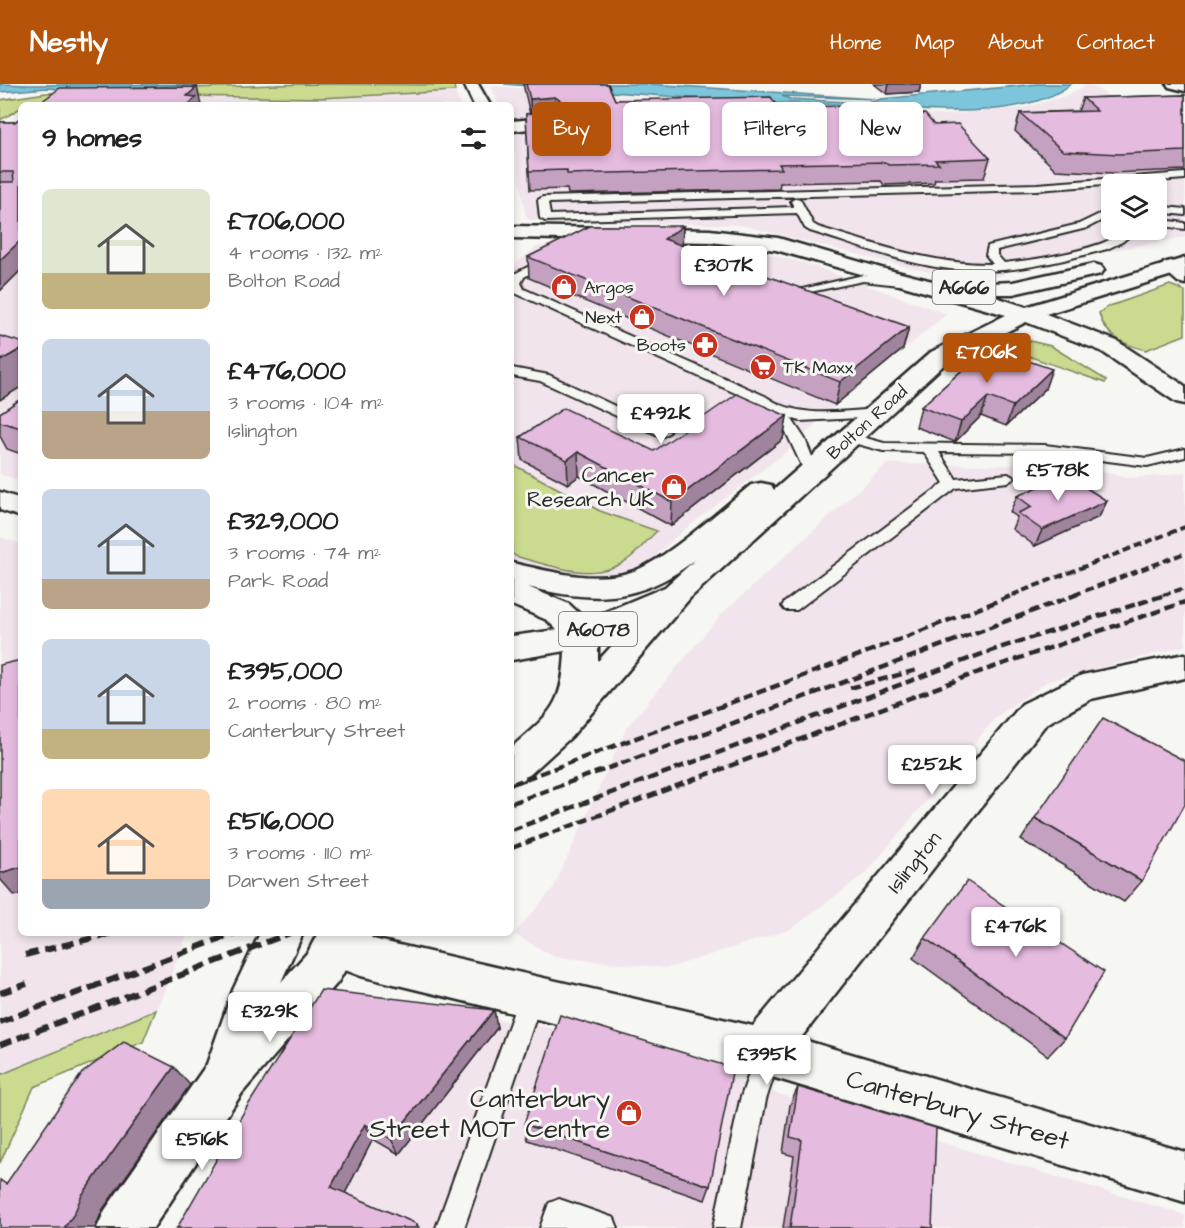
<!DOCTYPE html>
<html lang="en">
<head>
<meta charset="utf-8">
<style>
  body { margin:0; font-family:"Architects Daughter",sans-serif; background:#f6f6f6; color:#222; height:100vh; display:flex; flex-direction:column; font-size:22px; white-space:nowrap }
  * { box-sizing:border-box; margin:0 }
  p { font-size:20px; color:#767676 }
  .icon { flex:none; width:33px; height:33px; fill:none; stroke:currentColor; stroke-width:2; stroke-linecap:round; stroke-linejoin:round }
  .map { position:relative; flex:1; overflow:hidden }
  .side { position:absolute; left:18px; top:18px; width:496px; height:834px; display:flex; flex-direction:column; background:#fff; border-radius:9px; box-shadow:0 3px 9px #0003 }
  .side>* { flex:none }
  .hud { position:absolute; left:532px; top:18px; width:562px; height:54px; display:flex; gap:12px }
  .controls { position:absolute; left:1101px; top:90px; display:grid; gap:12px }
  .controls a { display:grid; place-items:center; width:66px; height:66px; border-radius:9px; background:#fff; box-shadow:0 3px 9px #0003; font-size:30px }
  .price { position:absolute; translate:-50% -51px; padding:0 14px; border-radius:6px; background:#fff; color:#222; font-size:20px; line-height:39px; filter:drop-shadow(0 2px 3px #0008) }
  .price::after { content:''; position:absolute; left:50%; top:36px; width:18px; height:14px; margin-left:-9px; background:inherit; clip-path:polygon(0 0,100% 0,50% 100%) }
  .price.current { background:#b45309; color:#fff }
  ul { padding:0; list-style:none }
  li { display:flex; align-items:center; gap:18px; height:150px; padding:0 24px }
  li span { display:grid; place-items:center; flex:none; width:168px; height:120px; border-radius:9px; color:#555 }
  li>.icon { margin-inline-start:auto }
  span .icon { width:72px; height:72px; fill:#fffc; stroke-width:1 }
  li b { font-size:26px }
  h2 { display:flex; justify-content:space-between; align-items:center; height:72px; padding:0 24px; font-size:26px }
  .pill { padding:0 21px; border-radius:9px; background:#fff; box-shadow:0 3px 9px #0003; font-size:21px; line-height:54px }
  .pill.current { background:#b45309; color:#fff }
  header { display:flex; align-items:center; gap:36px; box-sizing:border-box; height:84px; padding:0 30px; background:#b45309; color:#fff }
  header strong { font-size:28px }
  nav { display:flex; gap:33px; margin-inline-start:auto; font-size:21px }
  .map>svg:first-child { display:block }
</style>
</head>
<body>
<header>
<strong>Nestly</strong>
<nav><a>Home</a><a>Map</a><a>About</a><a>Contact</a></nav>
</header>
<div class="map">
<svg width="1185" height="1144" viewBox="0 0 1185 1144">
  <rect width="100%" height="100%" fill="#f6f6f2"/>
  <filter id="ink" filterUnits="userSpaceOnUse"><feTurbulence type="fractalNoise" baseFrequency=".0167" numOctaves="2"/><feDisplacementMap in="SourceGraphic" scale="12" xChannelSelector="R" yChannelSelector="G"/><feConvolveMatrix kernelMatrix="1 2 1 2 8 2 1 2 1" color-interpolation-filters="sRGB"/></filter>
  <g filter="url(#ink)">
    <!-- built -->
    <g fill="#f1e4ed" fill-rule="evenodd">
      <path d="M1089,0L1185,59V153L1007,186L1001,192L976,193L946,191L907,183L741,141L531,136L526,133L512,52V21H499L491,2L738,21L941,31L1023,24L1065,12ZM1112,100H1156V146H1112Z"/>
      <path d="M455,7L460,21H35L40,17L105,15L113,11L319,14Z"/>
      <path d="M21,32V397L0,390V39H12Z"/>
      <path d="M561,159L743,163L810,181L947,230L835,321L790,365L680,449L647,480L617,492L577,495L512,477V183L537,163Z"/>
      <path d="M887,380L1081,382L1128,394L1162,392L1185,388V562L1048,597L997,632L866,789L791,845L668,884L555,873L514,850L553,805L627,643L722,530Z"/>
      <path d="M0,453L21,460V849H188L143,958L34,1003L0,1079Z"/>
      <path d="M322,908L564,946L1185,1131V1144H175Z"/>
    </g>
    <!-- green -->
    <g fill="#cadb90" stroke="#7a835e" stroke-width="1.5">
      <path d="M305,0L454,1L455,7L319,14L113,11L105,15L32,18C20,23 13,30 0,36V16L46,9Z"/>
      <path d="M1170,201L1185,207V251L1146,266C1125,261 1104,252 1099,229L1107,223Z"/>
      <path d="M1026,256L1051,262L1106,296L1105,299L1000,262L1007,257Z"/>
      <path d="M512,380L600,427L657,447C648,455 640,466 631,473C597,501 552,482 515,472L512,469Z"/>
      <path d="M156,926L143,958L34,1003L0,1079V991Z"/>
    </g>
    <!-- water -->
    <g fill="#7bc5db" stroke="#5b8795" stroke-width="1.5">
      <path d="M0,0L29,1L223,0L67,6L48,4L0,8Z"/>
      <path d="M504,0H650L874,15L782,12L790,15L868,19L881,15L1037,0H1071C1025,37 920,27 864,22C829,19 794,19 758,19Z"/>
    </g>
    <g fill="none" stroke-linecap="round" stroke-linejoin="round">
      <!-- lane casing -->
      <g stroke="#2b2b2b" stroke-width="4">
        <g id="lane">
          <path d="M1185,89V95L1037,106L548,119L550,131L794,123L791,117L796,114L800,115L813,140L818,143C875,160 932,181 993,180L986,171L988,162L1079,140L1112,124V131L1087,144L997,166V171L1004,179C1035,176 1070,170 1100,160C1113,156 1123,144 1137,146L1122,158L1107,165C1066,176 1023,187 980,187C922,187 865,164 810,147L805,144L797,129L545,137L540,134L538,116L543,113L1037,100Z"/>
          <path d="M1156,122L1185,125V131L1156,128Z"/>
          <path d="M1156,135L1185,139V145L1156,141Z"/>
          <path d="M547,173L556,175L524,193L521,199L524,205L765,312C798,336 840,327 879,325L886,329L879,333L800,337L791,334L805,355L818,388L811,392L806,391L786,348L755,318L515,209L512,196L516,189Z"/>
          <path d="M863,191L899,195L905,198L899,201L863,197L791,212L785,209Z"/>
          <path d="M512,284L549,291L670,348L663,352L658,351L540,297L512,292Z"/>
          <path d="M851,350L884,359L1045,361L1147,374L1185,365V373L1147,382L1045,369L939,368L956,395L1008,390L1015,394L1008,398L956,404L797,526H785L782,522L785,518L944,399L924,368L883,367L846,357V351Z"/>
          <path d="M531,901L539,905L543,913L464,1144H436L519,913L523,905Z"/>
          <path d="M768,956L777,960L781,969L766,1016L741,1144H713L740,1016L759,960Z"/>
          <path d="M559,1115L614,1134L618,1144H540L549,1119Z"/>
        </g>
      </g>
      <!-- street casing -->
      <g stroke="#2b2b2b" stroke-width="5">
        <g id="street">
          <path d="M1167,0H1185V7L1169,3Z"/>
          <path d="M556,33L564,38L562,41L512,47V37Z"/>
          <path d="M1171,177L1185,184V200L1178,198L1161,183L1164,179Z"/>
          <path d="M1185,570V594L1091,615L1046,640L800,955L1185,1068V1118L762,990L361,892L345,886L338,898L242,1009L153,1144H97L105,1126L207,980L233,906L260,849H303L281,898L308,868L318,849H368L373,855L753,942L1022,620L1082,591Z"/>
        </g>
      </g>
      <!-- highway casing -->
      <g stroke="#2b2b2b" stroke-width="5">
        <g id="highway">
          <path d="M464,0H478L490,21H474Z"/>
          <path d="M512,142L710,146L778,154L881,184L964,205L967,200L1013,198L1094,180L1101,182L1104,186L1101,190L1013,210H987L1026,223L1185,174V187L1046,230L1117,257L1185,302V320L1176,318L1101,267L1026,238L947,278L690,514L571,653L525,695L512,699V663C551,629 563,621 565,567L512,576V552L557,546L547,536L512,521V479C549,487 593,500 631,488C664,478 722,424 751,401L761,399L771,401L774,406L931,268L1006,231L776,166L710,158L512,154ZM696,475L665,503L586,536L569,520L528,503C595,519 640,519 696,475ZM628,544L598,577V556Z"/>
          <path d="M0,408L21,415V433L0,426Z"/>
          <path d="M322,849H365L357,866L342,872L327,866L321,852Z"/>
        </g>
      </g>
      <!-- lane -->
      <use href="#lane" fill="#f6f6f2" fill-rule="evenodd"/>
      <!-- street -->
      <use href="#street" fill="#f6f6f2" fill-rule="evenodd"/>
      <!-- highway -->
      <use href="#highway" fill="#f6f6f2" fill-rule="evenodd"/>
      <!-- rail-far2 -->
      <g stroke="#2b2b2b" stroke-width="4" stroke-dasharray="8 4" stroke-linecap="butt">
        <path d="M1012,511L1185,443"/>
        <path d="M1074,511L1185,469"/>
        <path d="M1163,511L1185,504"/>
      </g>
      <!-- rail-far1 -->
      <g stroke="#2b2b2b" stroke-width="4.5" stroke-dasharray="10 4.5" stroke-linecap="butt">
        <path d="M850,604L917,586"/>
        <path d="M512,700L862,570L1016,510"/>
        <path d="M512,719L783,621L1078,510"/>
        <path d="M512,746L990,567L1168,510"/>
        <path d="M512,764L979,588L1185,518"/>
      </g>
      <!-- rail -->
      <g stroke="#2b2b2b" stroke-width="6" stroke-dasharray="13 6" stroke-linecap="butt">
        <path d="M25,871L113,849"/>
        <path d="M0,909L27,900"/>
        <path d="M0,938L235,849"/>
        <path d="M0,961L290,849"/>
      </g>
    </g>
    <!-- wall -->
    <g fill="#c5a1c1" stroke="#2b2b2b" stroke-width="1.5">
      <path d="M523,0H608L615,16L777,23L934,41L990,74L984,94L935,95L934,99L884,101L881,97L780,99L779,105L568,110L567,105L530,106L526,30H530Z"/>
      <path d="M874,0H921L919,8L887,10Z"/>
      <path d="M1185,11V86L1112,89L1056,86L1015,47L1020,29L1078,27L1083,14Z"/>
      <path d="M21,33V186L0,207V38H15Z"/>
      <path d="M683,142L682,162L909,243L903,265L835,321L529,194L528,173Z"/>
      <path d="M988,263L1045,305L1006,342L981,332L955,358L916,343L921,323Z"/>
      <path d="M21,315V370L7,365L0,352V329Z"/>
      <path d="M787,332L783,355L671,442L579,392L568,400L522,376L520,353L654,367Z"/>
      <path d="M1017,412L1107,417L1099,433L1035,462L1012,445L1017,433L1010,428Z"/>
      <path d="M1035,734L1142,797L1124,818L1021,756Z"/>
      <path d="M925,854L1065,954L1048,972L913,874Z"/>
      <path d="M494,926L497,944L399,1070L373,1055L345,1109L417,1140L419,1144H177Z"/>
      <path d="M798,1003L932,1144H783L794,1072L783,1069L790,1021Z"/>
      <path d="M524,1040L710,1102L705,1116L527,1056Z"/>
    </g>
    <!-- shaded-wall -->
    <g fill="#a0839d" stroke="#2b2b2b" stroke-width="1.5">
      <path d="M889,0H921L919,8L887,10Z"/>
      <path d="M197,3L201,21H188L187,12Z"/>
      <path d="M555,13L556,31L531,33L530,15Z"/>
      <path d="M683,142L682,163L664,155Z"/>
      <path d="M21,156V186L0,207V176Z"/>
      <path d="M909,243L903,265L835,321L840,298Z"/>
      <path d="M21,265V303L0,316V277Z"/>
      <path d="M1052,285L1045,305L1006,342L1013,322Z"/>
      <path d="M988,313L981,332L955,358L961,338Z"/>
      <path d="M787,332L783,355L671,442L672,418Z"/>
      <path d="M578,368L579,392L568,400L567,376Z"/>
      <path d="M1107,417L1099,433L1035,462L1042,446Z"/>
      <path d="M21,783V810L15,812L0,795V789Z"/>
      <path d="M494,926L497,944L399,1070L391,1055Z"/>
      <path d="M174,983L190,1001L103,1125L95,1144H64L82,1111Z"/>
      <path d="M365,1040L373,1055L341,1117L331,1103Z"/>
    </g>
    <!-- building -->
    <g fill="#e5bbe0" stroke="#2b2b2b" stroke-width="1.5">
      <path d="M526,0H608L615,16L771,13L777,23L856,22L857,32L925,30L934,41L958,40L990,74L935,76L939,80L888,81L885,78L779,80L782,85L567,90V86L529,87L526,30L562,25L566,20L555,13L530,15Z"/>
      <path d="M197,3L187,12L196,13L188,21H37L60,4Z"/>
      <path d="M1185,11V67L1119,70L1063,67L1020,29L1097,27L1083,14Z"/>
      <path d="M21,33V156L0,176V98H14L13,88H0V38H15Z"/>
      <path d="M590,142H683L664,155L909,243L840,298L528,173Z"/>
      <path d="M0,252L21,258V265L0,277Z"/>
      <path d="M988,263L1052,285L1013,322L988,313L961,338L921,323Z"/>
      <path d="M737,310L787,332L672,418L578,368L567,376L520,353L564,324L654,367Z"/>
      <path d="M21,315V344L0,338V329Z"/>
      <path d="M1066,391L1107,417L1042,446L1018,429L1032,423L1017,412Z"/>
      <path d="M21,576V783L0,789V581Z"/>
      <path d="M1103,634L1185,677V720L1142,797L1035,734Z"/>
      <path d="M967,797L1104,888L1065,954L925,854Z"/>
      <path d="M321,906L494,926L391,1055L365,1040L331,1103L417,1140L415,1144H177L245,1026Z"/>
      <path d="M560,931L733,984L710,1102L524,1040Z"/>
      <path d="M124,958L174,983L82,1111L74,1130L64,1144H0V1096L6,1100L82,989Z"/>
      <path d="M798,1003L936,1044L932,1144L923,1143V1144H790L802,1056L790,1053Z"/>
    </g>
  </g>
  <!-- icons -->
  <defs>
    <g id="shop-disc" transform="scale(1.35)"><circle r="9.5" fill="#c8321e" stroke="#f6f6f2"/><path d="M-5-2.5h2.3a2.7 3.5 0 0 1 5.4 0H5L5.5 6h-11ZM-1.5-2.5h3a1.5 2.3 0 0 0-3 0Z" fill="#fff"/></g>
    <g id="pharmacy-disc" transform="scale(1.35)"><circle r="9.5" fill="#c8321e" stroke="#f6f6f2"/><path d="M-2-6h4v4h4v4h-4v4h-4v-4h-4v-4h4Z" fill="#fff"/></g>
    <g id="supermarket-disc" transform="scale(1.35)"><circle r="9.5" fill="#c8321e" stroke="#f6f6f2"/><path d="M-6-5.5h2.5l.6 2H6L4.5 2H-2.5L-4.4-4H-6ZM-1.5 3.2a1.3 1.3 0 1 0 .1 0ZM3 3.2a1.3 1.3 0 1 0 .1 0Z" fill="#fff"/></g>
  </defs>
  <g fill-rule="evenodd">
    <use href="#shop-disc" x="564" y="203"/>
    <use href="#shop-disc" x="642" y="233"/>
    <use href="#pharmacy-disc" x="705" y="261"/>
    <use href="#supermarket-disc" x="763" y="283"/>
    <use href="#shop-disc" x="674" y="403"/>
    <use href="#shop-disc" x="629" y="1029"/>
  </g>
  <g text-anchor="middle" stroke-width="6" stroke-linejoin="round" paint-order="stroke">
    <!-- far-poi labels -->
    <g font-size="18" fill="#2b2b2b" stroke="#f6f6f2" text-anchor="start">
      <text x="584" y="209">Argos</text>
      <text x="622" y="239" text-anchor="end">Next</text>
      <text x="686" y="267" text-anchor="end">Boots</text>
      <text x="783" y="289">TK Maxx</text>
    </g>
    <!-- far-street labels -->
    <g font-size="18" fill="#2b2b2b" stroke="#f6f6f2">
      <text transform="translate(867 338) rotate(-42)" y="6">Bolton Road</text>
    </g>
    <!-- shield labels -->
    <g fill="#f6f6f2" stroke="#686867" stroke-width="1.5">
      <rect x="932.5" y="186" width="63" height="34" rx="4.5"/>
      <rect x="559" y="528" width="78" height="34" rx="4.5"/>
    </g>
    <g font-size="20" font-weight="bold" fill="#2b2b2b">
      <text x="964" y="210">A666</text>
      <text x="598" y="552">A6078</text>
    </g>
    <!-- poi labels -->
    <g font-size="21" fill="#2b2b2b" stroke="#f6f6f2" text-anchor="end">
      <text x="654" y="398">Cancer<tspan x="654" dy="24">Research UK</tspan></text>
    </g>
    <!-- street labels -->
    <g font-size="21" fill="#2b2b2b" stroke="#f6f6f2">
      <text transform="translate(914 778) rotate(-51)" y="7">Islington</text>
    </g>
    <!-- near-poi labels -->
    <g font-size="26" fill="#2b2b2b" stroke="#f6f6f2" text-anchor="end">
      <text x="610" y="1023">Canterbury<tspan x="610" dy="30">Street MOT Centre</tspan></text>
    </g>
    <!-- near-street labels -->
    <g font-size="26" fill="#2b2b2b" stroke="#f6f6f2">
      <text transform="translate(958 1025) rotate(16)" y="9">Canterbury Street</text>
    </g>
  </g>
</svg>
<div class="controls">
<a><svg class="icon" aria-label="layers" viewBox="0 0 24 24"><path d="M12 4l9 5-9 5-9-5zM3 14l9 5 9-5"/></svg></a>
</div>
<b class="price" style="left:724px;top:213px">£307K</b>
<b class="price current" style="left:987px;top:300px">£706K</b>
<b class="price" style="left:661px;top:361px">£492K</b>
<b class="price" style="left:1058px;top:418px">£578K</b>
<b class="price" style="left:932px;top:712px">£252K</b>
<b class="price" style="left:1016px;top:874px">£476K</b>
<b class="price" style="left:270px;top:959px">£329K</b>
<b class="price" style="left:767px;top:1002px">£395K</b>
<b class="price" style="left:202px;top:1087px">£516K</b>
<div class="hud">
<a class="pill current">Buy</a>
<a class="pill">Rent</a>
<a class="pill">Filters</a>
<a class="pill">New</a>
</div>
<section class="side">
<h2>9 homes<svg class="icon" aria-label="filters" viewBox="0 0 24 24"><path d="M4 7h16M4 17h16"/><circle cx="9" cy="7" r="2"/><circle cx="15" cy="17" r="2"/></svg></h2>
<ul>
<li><span style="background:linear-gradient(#dfe7d0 70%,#c2b280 0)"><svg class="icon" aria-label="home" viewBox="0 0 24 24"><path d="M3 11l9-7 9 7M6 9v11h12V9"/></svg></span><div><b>£706,000</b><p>4 rooms · 132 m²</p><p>Bolton Road</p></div></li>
<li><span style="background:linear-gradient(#c9d6e8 60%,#b9a48a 0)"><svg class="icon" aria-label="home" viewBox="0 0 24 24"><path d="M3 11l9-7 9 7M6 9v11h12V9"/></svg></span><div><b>£476,000</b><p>3 rooms · 104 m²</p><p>Islington</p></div></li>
<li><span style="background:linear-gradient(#c9d6e8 75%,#b9a48a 0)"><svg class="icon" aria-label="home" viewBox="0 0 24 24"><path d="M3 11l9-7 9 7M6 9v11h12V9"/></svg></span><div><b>£329,000</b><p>3 rooms · 74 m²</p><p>Park Road</p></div></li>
<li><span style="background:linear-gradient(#c9d6e8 75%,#c2b280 0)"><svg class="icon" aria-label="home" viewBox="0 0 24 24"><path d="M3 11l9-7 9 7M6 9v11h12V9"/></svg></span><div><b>£395,000</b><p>2 rooms · 80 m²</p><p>Canterbury Street</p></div></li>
<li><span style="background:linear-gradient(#ffd9b3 75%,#9aa5b1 0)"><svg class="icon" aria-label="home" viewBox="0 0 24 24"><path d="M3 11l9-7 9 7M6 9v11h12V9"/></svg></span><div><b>£516,000</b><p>3 rooms · 110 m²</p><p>Darwen Street</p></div></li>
</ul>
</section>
</div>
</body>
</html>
